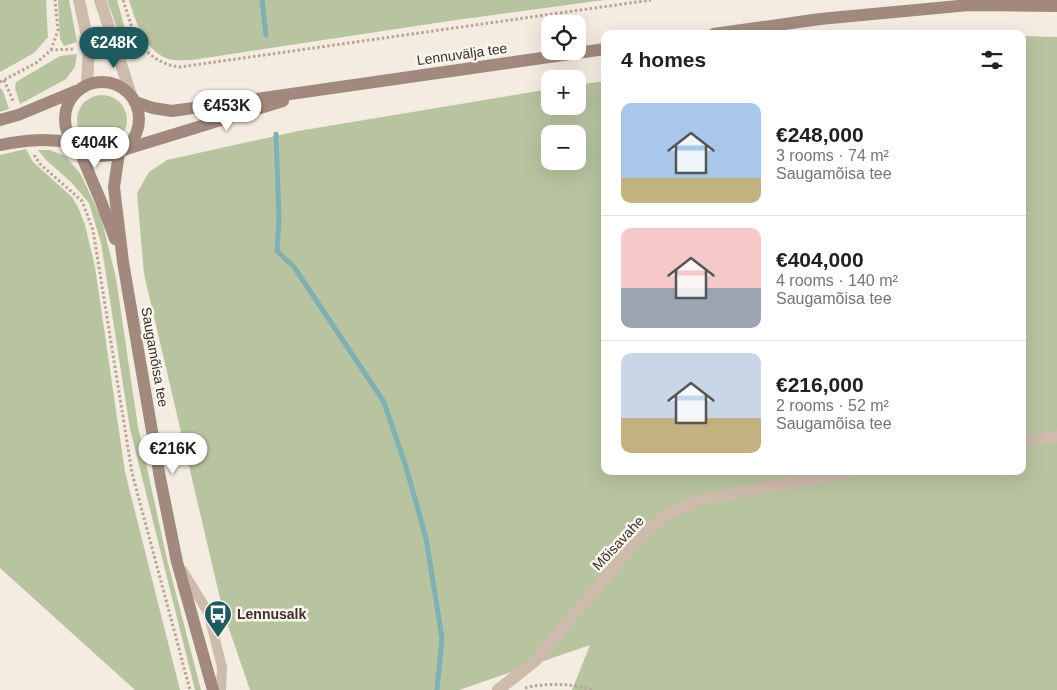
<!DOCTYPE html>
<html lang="en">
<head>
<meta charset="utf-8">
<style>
  body { margin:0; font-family:Arial,sans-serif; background:#f2f2f2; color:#202124; height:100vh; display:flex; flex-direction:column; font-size:19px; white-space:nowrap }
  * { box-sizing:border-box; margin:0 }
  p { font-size:16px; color:#757577 }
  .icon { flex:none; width:28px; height:28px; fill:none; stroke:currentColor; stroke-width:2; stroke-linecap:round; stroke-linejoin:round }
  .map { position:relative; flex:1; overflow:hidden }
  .side { position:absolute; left:601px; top:30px; width:425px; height:445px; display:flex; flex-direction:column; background:#fff; border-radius:10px; box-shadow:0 5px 20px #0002 }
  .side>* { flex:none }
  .controls { position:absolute; left:541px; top:15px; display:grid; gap:10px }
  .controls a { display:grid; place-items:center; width:45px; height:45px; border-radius:10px; background:#fff; box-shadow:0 5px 20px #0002; font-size:25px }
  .price { position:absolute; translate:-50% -42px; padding:0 11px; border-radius:18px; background:#fff; color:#222; font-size:16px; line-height:32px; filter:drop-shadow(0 1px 2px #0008) }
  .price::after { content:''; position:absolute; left:50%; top:30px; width:15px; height:11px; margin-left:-8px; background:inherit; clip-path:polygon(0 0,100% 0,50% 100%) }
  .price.selected { background:#1f5a5e; color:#fff }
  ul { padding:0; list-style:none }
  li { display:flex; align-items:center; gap:15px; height:125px; padding:0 20px }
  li+li { border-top:1px solid #e0e0e0 }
  li span { display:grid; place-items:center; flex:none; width:140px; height:100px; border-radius:10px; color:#555 }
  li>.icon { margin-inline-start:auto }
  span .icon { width:60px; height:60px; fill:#fffc; stroke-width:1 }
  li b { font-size:21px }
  h2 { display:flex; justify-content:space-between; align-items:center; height:60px; padding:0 20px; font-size:21px }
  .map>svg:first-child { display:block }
</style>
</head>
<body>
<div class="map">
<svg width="1057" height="690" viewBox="0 0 1057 690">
  <rect width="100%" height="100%" fill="#f4ebe1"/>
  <!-- green -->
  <g fill="#b8c4a0" fill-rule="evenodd">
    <path d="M0,0H46L48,37L34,53L0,72Z"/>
    <path d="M58,0H69L77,42L64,46L60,39Z"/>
    <path d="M107,0H117L125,29L118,31Z"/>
    <path d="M129,0H604L449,21L192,60C185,60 175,61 168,59C144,50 136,22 129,0Z"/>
    <path d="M1023,36L1057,37V690H572L590,645L459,690H250L223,611L144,274L137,193L149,172L167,160L298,131L550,89V106H578V85L605,81V471H1022ZM550,134H578V161H550Z"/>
    <path d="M77,54L75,67L66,79L20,104L15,88L16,82L60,56Z"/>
    <path d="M0,88L3,91L9,109L0,112Z"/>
    <circle cx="102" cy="120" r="25"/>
    <path d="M26,149L33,162L72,197L78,207L85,225L95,267L125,472L180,690H135L0,568V155Z"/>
    <path d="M38,150H50L65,156L80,173L101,217L116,278L138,427L167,559L201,690H195L130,429L101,243L89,203L72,183L46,160Z"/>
  </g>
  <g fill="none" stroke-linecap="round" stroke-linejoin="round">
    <!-- stream -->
    <g stroke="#7fb0b2" stroke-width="5">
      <path d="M262,0L266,35"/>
      <path d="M276,134L279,220L277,251L294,267L384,402L406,467L426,538L442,638L437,690"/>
    </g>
    <!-- path -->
    <g stroke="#b9a596" stroke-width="3" stroke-dasharray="2.5 2.5" stroke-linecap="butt">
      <path d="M123,0L134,34"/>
      <path d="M127,36L134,34C143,52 160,65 180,67L651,0"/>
      <path d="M51,50L58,30L55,0"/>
      <path d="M4,80L14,103"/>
      <path d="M0,82L36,63L51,50L75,49"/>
      <path d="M34,155L40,164L82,201L93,230L132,473L190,690"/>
      <path d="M525,688C548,682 571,684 594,690"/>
    </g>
    <!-- lane -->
    <path stroke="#cdbbac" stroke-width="10" d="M182,570L208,612L222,667L221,690"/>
    <!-- street -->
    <g stroke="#cdbbac" stroke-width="12">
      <path d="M79,0L89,46L87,84"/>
      <path d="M100,0L131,95"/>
      <path d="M1022,442L1057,436"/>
      <path d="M498,690L535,661L635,543L663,517L701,499L857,471"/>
    </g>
    <!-- secondary -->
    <g stroke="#a18a7d" stroke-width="12">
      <path d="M714,34L820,19L969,5L1057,6"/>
      <circle cx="102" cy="119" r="37"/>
      <path d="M135,102L153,108L172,111L605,49"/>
      <path d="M0,120L18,115L76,91"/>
      <path d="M0,145C26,140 47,138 73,143"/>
      <path d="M78,147L102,204L115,239"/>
      <path d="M123,150L283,101"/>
      <path d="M119,153L114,187L116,204L123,262L160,478L177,562L213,690"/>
    </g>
  </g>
  <!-- icons -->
  <defs>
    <g id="bus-pin" transform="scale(1.4375)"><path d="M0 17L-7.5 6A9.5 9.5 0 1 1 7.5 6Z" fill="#1f5a5e" stroke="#fbf5ee"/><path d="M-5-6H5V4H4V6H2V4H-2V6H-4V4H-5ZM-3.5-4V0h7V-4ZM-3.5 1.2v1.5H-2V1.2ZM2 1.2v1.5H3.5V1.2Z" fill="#fff"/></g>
  </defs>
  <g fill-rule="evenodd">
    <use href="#bus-pin" x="218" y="614"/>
  </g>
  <g text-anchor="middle" stroke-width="5" stroke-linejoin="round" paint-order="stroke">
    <!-- street labels -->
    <g font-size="14" fill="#3b302b" stroke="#fbf5ee">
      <text transform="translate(462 54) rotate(-8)" y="5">Lennuvälja tee</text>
      <text transform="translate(155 357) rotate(80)" y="5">Saugamõisa tee</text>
      <text transform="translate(618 543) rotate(-47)" y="5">Mõisavahe</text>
    </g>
    <!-- poi labels -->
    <g font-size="14" font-weight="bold" fill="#3b302b" stroke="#fbf5ee" text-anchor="start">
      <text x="237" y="619">Lennusalk</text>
    </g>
  </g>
</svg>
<div class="controls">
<a><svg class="icon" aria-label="locate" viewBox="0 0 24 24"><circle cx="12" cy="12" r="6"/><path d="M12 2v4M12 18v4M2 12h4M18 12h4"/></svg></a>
<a>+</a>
<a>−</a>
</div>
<b class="price selected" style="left:114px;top:69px">€248K</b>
<b class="price" style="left:227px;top:132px">€453K</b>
<b class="price" style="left:95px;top:169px">€404K</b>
<b class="price" style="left:173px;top:475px">€216K</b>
<section class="side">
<h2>4 homes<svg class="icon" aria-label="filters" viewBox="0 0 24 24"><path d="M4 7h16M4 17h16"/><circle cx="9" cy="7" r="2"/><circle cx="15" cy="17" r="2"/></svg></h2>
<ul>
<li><span style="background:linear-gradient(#a9c7e8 75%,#c2b280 0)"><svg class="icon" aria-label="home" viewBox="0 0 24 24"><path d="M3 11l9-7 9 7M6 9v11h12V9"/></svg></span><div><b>€248,000</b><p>3 rooms · 74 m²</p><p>Saugamõisa tee</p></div></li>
<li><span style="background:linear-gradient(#f6c9c9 60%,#9aa5b1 0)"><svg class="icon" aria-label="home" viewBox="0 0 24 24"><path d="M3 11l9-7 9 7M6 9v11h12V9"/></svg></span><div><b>€404,000</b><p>4 rooms · 140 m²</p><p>Saugamõisa tee</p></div></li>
<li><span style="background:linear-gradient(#c9d6e8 65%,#c2b280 0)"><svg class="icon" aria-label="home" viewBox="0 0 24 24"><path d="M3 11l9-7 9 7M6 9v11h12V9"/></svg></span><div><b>€216,000</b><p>2 rooms · 52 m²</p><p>Saugamõisa tee</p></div></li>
</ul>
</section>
</div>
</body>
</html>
